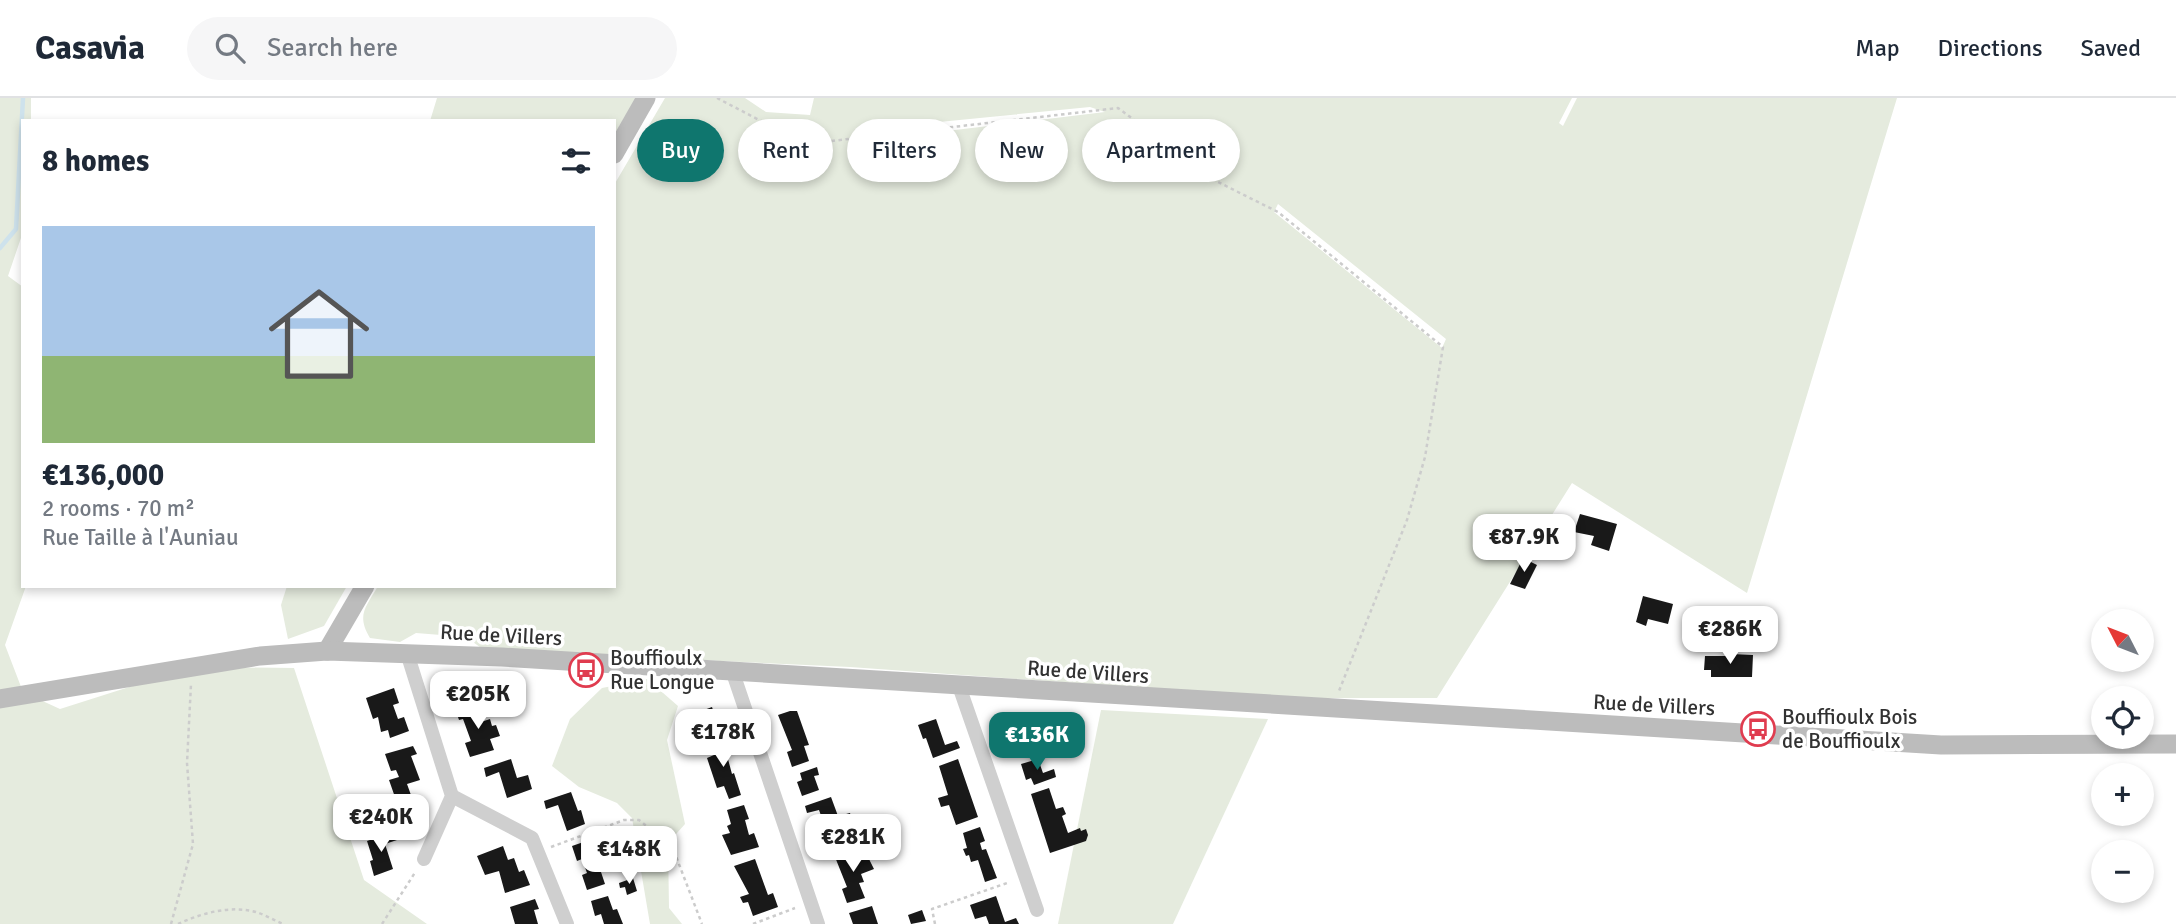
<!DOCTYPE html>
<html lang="en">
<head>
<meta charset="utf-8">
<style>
  body { margin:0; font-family:Signika,sans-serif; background:#f6f6f7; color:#1f2937; height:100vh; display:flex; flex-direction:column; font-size:26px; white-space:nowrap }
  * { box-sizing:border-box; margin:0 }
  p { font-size:23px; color:#747a83 }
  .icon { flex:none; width:38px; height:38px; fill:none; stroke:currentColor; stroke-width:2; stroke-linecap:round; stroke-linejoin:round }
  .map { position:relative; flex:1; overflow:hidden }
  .side { position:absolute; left:21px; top:21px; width:595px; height:469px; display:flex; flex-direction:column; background:#fff; border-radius:0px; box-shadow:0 4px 10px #0003 }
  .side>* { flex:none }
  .hud { position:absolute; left:637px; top:21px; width:665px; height:63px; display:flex; gap:14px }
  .needle { width:46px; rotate:312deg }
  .fabs { position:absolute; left:2091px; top:511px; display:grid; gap:14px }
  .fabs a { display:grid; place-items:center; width:63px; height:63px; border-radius:50%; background:#fff; box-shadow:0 4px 10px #0003; font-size:35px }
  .price { position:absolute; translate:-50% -60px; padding:0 16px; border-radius:14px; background:#fff; color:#222; font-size:23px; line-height:46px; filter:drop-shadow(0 2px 4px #0008) }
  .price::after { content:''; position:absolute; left:50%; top:42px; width:21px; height:16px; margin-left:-10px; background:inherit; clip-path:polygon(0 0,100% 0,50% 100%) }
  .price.current { background:#0f766e; color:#fff }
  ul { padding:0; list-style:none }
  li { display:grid; align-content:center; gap:14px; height:371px; padding:0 21px }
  li span { display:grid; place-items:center; height:217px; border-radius:0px; color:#555 }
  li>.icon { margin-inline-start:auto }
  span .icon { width:126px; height:126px; fill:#fffc; stroke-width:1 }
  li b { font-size:30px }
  h2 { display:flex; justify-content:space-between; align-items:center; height:84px; padding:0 21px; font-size:30px }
  .chip { padding:0 24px; border-radius:32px; background:#fff; box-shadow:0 4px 10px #0003; font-size:24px; line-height:63px }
  .chip.current { background:#0f766e; color:#fff }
  header { display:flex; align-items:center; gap:42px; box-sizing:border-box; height:98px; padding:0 35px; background:#fff; border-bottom:2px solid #e0e1e3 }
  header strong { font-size:33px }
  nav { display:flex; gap:38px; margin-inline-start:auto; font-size:24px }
  .search { width:490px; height:63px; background:#f6f6f7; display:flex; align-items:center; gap:18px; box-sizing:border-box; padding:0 24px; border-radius:38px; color:#747a83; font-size:26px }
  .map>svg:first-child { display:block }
</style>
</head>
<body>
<header>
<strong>Casavia</strong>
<div class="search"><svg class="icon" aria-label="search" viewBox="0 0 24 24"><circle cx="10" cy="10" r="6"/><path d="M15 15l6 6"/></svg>Search here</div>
<nav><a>Map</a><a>Directions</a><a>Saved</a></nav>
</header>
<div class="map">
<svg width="2176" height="826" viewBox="0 0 2176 826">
  <rect width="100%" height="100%" fill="#fff"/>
  <!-- green -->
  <g fill="#e5ebde" fill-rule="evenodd">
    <path d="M0,0H31V23H23V134L8,178L23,189V488H26L5,547L23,594L60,611L192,569L294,570L364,782L427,826H0Z"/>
    <path d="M437,0H636L614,37V23H430Z"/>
    <path d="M665,0H745L766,14L810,17L814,0H1572L1559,25L1563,28L1577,0H1897L1747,495L1572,385L1437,600H1287L850,569L484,552L466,539L416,535L400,544L370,540C356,517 366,509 378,488H614V87ZM1090,9L1105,14L879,41L871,35L929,25ZM1278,106L1446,241L1442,250L1274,114Z"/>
    <path d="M287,488H347L324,528L288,541L281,507Z"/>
    <path d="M647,581L678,608L667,642L685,726L668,745L669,810L682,826H650L632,720L617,705L579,689L552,668L570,621L602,590Z"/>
    <path d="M1101,612L1268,621L1173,826H1058Z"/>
  </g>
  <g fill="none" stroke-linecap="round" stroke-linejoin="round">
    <!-- stream -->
    <path stroke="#cee2ec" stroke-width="4.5" d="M0,150L16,131L23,0"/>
  </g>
  <!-- building -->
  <g fill="#191919">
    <path d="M1580,416L1617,426L1609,453L1591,447L1594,438L1574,434Z"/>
    <path d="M1523,460L1537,467L1525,491L1510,486Z"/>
    <path d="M1643,498L1673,506L1668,526L1648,521L1646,528L1636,524Z"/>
    <path d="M1731,556L1753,557L1752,579H1711V572H1704L1705,558H1731Z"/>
    <path d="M394,590L399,605L393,607L398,621L404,619L409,633L390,640L388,632L381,634L378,619L373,621L366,600Z"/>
    <path d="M473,607L476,616L481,614L484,623L490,621L492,628L496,627L500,638L490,641L494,652L470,659L465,645L471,643L463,621L459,622L456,613Z"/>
    <path d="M712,609L717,624L712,625L715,632L697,638L695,631L692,632L688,618Z"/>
    <path d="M790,613H797L809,647L804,648L809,663L792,669L787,654L792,652L778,617Z"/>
    <path d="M936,621L945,647L957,643L960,650L933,660L926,640L923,641L918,627Z"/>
    <path d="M1018,626L1026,647L1033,645L1035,652L1018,658L1006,630Z"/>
    <path d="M722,639L732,676L734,675L741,697L729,701L724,688L717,690L707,660L714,657L710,643Z"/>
    <path d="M413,648L417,656L411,658L420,682L407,686L416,711L397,717L393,703L396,702L389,682L399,679L396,672L391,673L385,656Z"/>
    <path d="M511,661L517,680L528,677L532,691L507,700L499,674L486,679L484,670Z"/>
    <path d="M958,661L978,719L956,727L949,707L941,709L938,700L948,697L939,668Z"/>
    <path d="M1038,661L1043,675L1054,671L1056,679L1034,687L1031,680L1026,682L1021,666Z"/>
    <path d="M817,669L819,677L814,678L819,692L802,698L797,684L802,682L800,675Z"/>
    <path d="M1049,690L1056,711L1063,709L1066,716L1062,718L1068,735L1080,730L1081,733L1086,731L1088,737L1086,743L1050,755L1031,696Z"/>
    <path d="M571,694L578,713L581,712L585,726L567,733L558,707L546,711L544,703Z"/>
    <path d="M831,699L838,718L850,715L855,730L828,737L819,712L807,715L805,708Z"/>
    <path d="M744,707L749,721L745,722L749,737L754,735L759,749L731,757L722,737L730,735L727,728L731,726L727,712Z"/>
    <path d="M980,729L985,743L980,745L982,752L986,751L997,780L985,784L978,762L971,764L969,757L966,758L963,751L967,750L963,735Z"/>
    <path d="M394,734L397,742L385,746L393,771L374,778L370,763L373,762L367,743Z"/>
    <path d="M598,739L604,755L601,757L605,769L600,771L605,786L587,792L582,777L587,775L582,761L577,763L572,748Z"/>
    <path d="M503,748L508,762L514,760L519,774L524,772L530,787L505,795L499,773L485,777L477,758Z"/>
    <path d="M845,750L849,763L867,757L874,771L861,776L864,784L859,785L865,800L847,805L842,791L847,789L833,754Z"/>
    <path d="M755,761L768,797L773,795L778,809L753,818L748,804L743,805L740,799L749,796L734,768Z"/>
    <path d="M633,780L637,793L627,797L625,789L620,790L619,785Z"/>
    <path d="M608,798L613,812L617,811L623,826H604L601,816L595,818L591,803Z"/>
    <path d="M996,798L1005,824L1016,820L1019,826H989L986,818L975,821L970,807Z"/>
    <path d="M535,801L539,811L534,812L538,826H515L510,809Z"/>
    <path d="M872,808L878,826H853L849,815Z"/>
    <path d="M922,812L926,823L911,826L908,817Z"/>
  </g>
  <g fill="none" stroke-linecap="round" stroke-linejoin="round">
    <!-- path -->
    <g stroke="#ccc" stroke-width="2.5" stroke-dasharray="3.5 3.5" stroke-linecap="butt">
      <path d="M717,0L805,46L1118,10L1218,84L1278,114L1443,249L1425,359L1407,422L1339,593"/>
      <path d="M551,749L624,722H639L672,748L702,826"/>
      <path d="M171,826L193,746L187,665L191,586"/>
      <path d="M178,826C202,815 230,807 256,814C265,817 274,822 283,826"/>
      <path d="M382,826L416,773"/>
      <path d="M753,826L795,810"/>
      <path d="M935,826L932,811L1010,784"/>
    </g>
    <!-- street -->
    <g stroke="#cfcfcf" stroke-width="14">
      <path d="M407,555L452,698L424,761"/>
      <path d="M733,575L818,826"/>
      <path d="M959,588L1037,812"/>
      <path d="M452,698L532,740L567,826"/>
    </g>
    <!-- secondary -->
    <g stroke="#bcbcbc" stroke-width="19">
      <path d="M614,56L646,0"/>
      <path d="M327,553L365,488"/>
      <path d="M0,601L260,558L327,553L502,559L1941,647L2176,646"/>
    </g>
  </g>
  <!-- icons -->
  <defs>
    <g id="bus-ring" transform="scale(1.75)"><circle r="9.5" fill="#fff" stroke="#e03c4f" stroke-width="1.5"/><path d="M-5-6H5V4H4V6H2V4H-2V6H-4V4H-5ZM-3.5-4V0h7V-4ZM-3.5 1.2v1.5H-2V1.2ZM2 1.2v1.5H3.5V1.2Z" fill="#e03c4f"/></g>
  </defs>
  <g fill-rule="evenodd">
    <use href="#bus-ring" x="586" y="572"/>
    <use href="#bus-ring" x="1758" y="631"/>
  </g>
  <g text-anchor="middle" stroke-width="7" stroke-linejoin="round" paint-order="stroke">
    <!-- street labels -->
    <g font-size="21" fill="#323232" stroke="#fff">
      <text transform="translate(501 537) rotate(3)" y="7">Rue de Villers</text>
      <text transform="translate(1088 574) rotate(4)" y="7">Rue de Villers</text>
      <text transform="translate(1654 607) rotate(3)" y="7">Rue de Villers</text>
    </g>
    <!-- poi labels -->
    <g font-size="21" fill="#323232" stroke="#fff" text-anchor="start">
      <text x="610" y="567">Bouffioulx<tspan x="610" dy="24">Rue Longue</tspan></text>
      <text x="1782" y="626">Bouffioulx Bois<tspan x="1782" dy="24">de Bouffioulx</tspan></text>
    </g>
  </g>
</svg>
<div class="fabs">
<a><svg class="needle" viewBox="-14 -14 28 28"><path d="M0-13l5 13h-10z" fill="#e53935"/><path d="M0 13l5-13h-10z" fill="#747a83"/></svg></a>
<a><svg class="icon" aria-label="locate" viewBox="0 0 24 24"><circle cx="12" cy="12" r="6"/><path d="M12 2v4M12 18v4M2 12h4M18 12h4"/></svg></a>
<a>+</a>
<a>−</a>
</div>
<b class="price" style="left:1524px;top:476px">€87.9K</b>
<b class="price" style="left:1730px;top:568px">€286K</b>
<b class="price" style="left:478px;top:633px">€205K</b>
<b class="price" style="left:723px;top:671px">€178K</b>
<b class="price current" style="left:1037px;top:674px">€136K</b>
<b class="price" style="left:381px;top:756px">€240K</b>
<b class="price" style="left:853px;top:776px">€281K</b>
<b class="price" style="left:629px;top:788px">€148K</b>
<div class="hud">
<a class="chip current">Buy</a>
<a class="chip">Rent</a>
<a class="chip">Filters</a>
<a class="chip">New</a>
<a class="chip">Apartment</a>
</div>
<section class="side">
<h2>8 homes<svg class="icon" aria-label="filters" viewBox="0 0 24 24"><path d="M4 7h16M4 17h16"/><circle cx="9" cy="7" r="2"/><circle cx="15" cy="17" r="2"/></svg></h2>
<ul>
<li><span style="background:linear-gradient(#a9c7e8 60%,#8fb573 0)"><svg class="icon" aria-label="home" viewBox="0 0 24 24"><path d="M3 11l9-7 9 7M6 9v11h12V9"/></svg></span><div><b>€136,000</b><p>2 rooms · 70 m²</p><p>Rue Taille à l'Auniau</p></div></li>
</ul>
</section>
</div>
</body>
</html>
